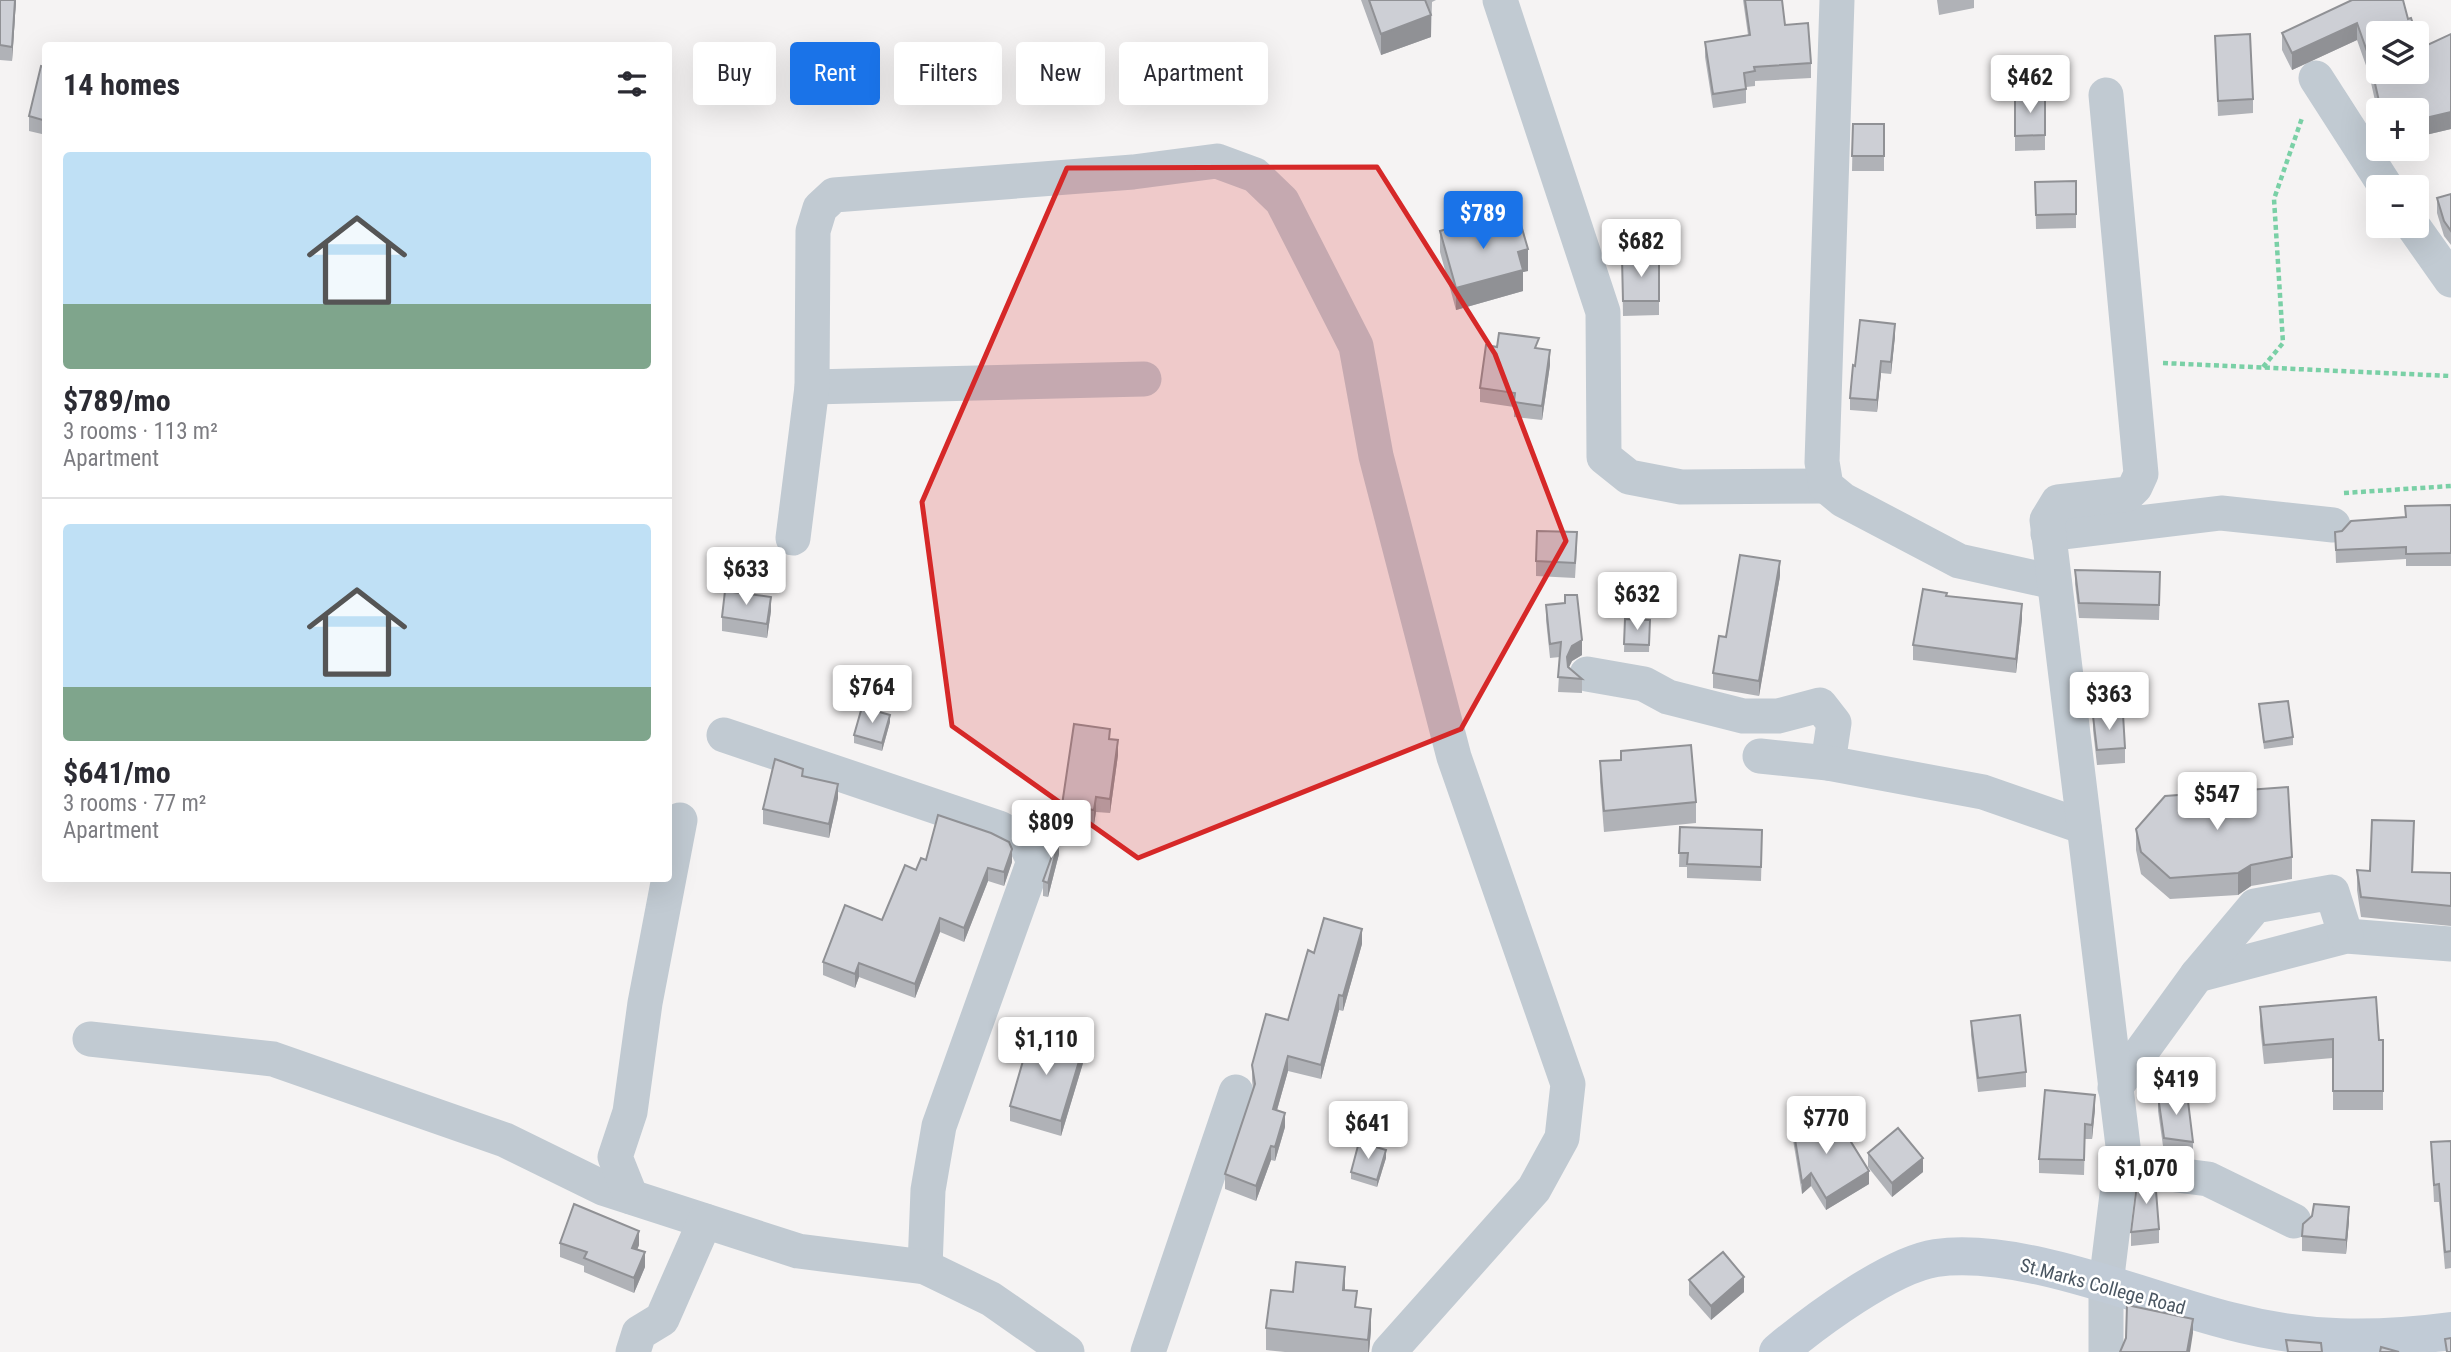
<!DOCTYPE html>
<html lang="en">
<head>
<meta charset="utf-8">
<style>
  body { margin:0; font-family:"Roboto Condensed",sans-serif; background:#f7f7f7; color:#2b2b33; height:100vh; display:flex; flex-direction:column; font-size:26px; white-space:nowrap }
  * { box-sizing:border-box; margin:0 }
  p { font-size:23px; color:#7c7c81 }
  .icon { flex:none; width:38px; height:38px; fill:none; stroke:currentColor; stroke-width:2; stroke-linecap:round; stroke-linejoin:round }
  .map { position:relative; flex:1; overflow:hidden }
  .sheet { position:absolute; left:42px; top:42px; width:630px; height:840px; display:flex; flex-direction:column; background:#fff; border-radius:7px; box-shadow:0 7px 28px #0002 }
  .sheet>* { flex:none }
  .top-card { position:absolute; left:693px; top:42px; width:665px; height:63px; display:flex; gap:14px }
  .controls { position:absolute; left:2366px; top:21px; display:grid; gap:14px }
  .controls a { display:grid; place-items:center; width:63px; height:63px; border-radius:7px; background:#fff; box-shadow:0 7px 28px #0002; font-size:35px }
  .price { position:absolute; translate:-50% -60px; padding:0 16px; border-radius:7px; background:#fff; color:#222; font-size:23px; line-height:46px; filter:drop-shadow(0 2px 4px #0008) }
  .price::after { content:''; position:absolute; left:50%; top:42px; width:21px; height:16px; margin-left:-10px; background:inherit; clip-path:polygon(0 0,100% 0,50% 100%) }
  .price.on { background:#1a73e8; color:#fff }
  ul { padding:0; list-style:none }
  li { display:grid; align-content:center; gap:14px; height:371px; padding:0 21px }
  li+li { border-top:2px solid #e1e1e2 }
  li span { display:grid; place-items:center; height:217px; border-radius:7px; color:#555 }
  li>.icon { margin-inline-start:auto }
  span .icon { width:126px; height:126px; fill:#fffc; stroke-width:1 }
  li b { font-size:30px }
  h2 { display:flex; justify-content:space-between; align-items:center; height:84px; padding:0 21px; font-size:30px }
  .chip { padding:0 24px; border-radius:7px; background:#fff; box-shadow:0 7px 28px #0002; font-size:24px; line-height:63px }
  .chip.on { background:#1a73e8; color:#fff }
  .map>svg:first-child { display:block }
</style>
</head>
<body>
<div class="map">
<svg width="2451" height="1352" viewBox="0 0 2451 1352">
  <rect width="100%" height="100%" fill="#f5f3f3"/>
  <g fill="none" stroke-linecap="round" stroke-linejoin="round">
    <!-- path -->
    <g stroke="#7ad0a6" stroke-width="4.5" stroke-dasharray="5 3.5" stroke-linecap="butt">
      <path d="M2163,363L2451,376"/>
      <path d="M2263,367L2283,343L2274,199L2302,118"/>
      <path d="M2344,493L2451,486"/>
    </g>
    <!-- minor -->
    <g stroke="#c1cad2" stroke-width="35">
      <path d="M1500,0L1603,312L1604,457L1629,477L1681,487L1826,486"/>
      <path d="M1837,0L1822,462L1826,486L1843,500L1959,561L2054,582"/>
      <path d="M2316,78L2386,187"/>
      <path d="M2413,226L2451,280"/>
      <path d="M812,387L1144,379"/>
      <path d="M2048,534L2221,513L2333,525"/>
      <path d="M793,538L812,387L813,231L820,208L834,195L1133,172L1217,161L1255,175L1282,201L1356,346L1376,456L1454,757L1568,1084L1562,1138L1534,1189L1389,1352"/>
      <path d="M1587,674L1644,684L1668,697L1743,716H1778L1820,705L1834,723L1828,763"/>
      <path d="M724,735L999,828L1024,841L1034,861L939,1126L928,1190L925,1267"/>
      <path d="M1760,756L1828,763L1983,792L2084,827"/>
      <path d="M2197,975L2346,936L2451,944"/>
      <path d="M90,1039L273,1059L505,1140L603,1188L798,1251L925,1267L991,1299L1067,1352"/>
      <path d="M2115,1088L2197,975L2255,906L2332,892L2346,936"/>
      <path d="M2122,1168L2208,1179L2294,1221"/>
      <path d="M631,1197L615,1157L630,1112L645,1003L680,820"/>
      <path d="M633,1352L639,1333L662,1319L705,1221"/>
      <path d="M1148,1352L1236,1092"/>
      <path d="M2106,1352V1284L2123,1146L2047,520L2058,502L2128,494L2135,487L2141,474L2106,95"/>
    </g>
    <!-- secondary -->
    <path stroke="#c1cbd6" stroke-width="38" d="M1778,1352C1814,1322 1890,1265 1936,1258C2022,1246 2146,1300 2230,1321C2306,1341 2374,1341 2451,1331"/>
  </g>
  <!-- wall -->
  <g fill="#b0b2b7">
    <path d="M0,0H16L12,61L0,60Z"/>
    <path d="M1361,0H1436L1432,2L1431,37L1381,55Z"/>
    <path d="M1743,0H1782L1785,25L1811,63V78L1755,81V86L1746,87V103L1713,108L1705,57V42L1748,35Z"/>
    <path d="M1937,0H1974V8L1939,15Z"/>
    <path d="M2352,0L2408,19L2421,48L2451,34V129L2417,137V110H2378V114L2369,74L2357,40L2292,70L2282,50V33Z"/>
    <path d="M2215,36L2253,99V113L2218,116Z"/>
    <path d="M46,68V135L29,131V116Z"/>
    <path d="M2015,94H2045V150L2015,151Z"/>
    <path d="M1853,124H1884V171H1852Z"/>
    <path d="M2076,181V228L2036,229L2035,182Z"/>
    <path d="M2451,194V245L2444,236L2437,213V198Z"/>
    <path d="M1502,230L1528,271L1523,272V291L1456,310L1440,252V231Z"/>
    <path d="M1659,257V315L1623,316L1622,258Z"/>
    <path d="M1895,336L1891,374L1881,373L1877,412L1850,410V398L1855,366Z"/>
    <path d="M1497,347L1539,348L1550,365L1542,420L1514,417V407L1480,402V388Z"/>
    <path d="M2451,505V566H2406V559L2336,563L2335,532L2406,517Z"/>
    <path d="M1577,547L1575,578L1536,576V561Z"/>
    <path d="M2075,570L2160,586L2159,620L2079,618L2075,584Z"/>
    <path d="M1780,576L1759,696L1713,688V673Z"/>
    <path d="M1947,597L2022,619L2016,673L1913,660V645Z"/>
    <path d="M1546,605L1582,655L1572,661L1569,667L1582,679V693L1558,692L1560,657L1550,658L1546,620Z"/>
    <path d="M771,611L767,638L722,631V617Z"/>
    <path d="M1625,619L1650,620L1649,652H1624Z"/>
    <path d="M2259,704L2293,737V745L2264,749Z"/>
    <path d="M2093,716L2125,748V763L2097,765L2093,730Z"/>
    <path d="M890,722L882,751L854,743V735Z"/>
    <path d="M1110,739L1118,755L1110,813L1096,812L1094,824L1062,820V805Z"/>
    <path d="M1600,761L1696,802V823L1604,832L1600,782Z"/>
    <path d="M803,776L838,798L829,838L763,824V809Z"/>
    <path d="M1680,827L1762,845L1761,881L1687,878V867H1679Z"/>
    <path d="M2136,829L2292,857V879L2251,886L2238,895L2170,899L2141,874L2136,850Z"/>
    <path d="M1052,838L1059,854L1048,897L1043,896V881L1052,855Z"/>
    <path d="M2414,841L2413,872L2451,873V926L2361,917L2357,890V870L2370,871Z"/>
    <path d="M926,860L1012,862L1004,886L988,881L964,942L940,932L915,998L859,977L855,988L823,975V962L882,920L916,870Z"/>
    <path d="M1362,944L1343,1011L1339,1010L1321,1079L1288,1071L1277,1110L1285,1127L1275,1161L1271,1160L1256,1201L1225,1189V1174L1253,1089L1252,1080V1065L1288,1020L1314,953Z"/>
    <path d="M2260,1007L2379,1040H2383V1110H2333V1058L2264,1064L2260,1026Z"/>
    <path d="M1971,1021L2026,1072V1087L1978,1092L1971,1035Z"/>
    <path d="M1083,1063L1061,1136L1010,1121V1106Z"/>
    <path d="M2158,1096L2193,1142V1157L2164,1153L2158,1111Z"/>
    <path d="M2095,1109L2092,1139H2085L2084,1175L2039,1173V1159Z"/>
    <path d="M1792,1121L1830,1144L1869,1184L1826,1210L1811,1186L1802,1194L1792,1134Z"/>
    <path d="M2451,1141V1268L2445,1269L2439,1202H2434L2431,1142Z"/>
    <path d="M1868,1153L1923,1172L1892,1197L1868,1167Z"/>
    <path d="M1386,1158L1377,1187L1351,1179V1172Z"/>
    <path d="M2312,1216L2349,1221L2346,1254L2302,1251V1236Z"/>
    <path d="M2159,1229V1243L2131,1246V1232Z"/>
    <path d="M560,1243L639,1245L637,1250L645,1267L634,1293L584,1272V1266L560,1257Z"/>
    <path d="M1689,1280L1744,1292L1711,1320L1689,1295Z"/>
    <path d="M1345,1290L1371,1330L1369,1352H1285L1266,1350V1328L1293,1292Z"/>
  </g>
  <!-- shaded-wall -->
  <g fill="#909195">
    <path d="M15,0H16L12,61V47Z"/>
    <path d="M1431,15V37L1381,55V34Z"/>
    <path d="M2357,23V40L2292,70V53Z"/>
    <path d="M2451,112V129L2417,137V120Z"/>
    <path d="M1528,249V271L1523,272V291L1456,310V288L1518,252Z"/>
    <path d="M1895,324V336L1891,374V362Z"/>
    <path d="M1550,350V365L1542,420V406Z"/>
    <path d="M1881,361V373L1877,412V400Z"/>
    <path d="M1780,561V576L1759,696V681Z"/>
    <path d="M771,597V611L767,638V624Z"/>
    <path d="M2022,604V619L2016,673V659Z"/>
    <path d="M1582,640V655L1572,661L1567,671V657L1572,646Z"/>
    <path d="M890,715V722L882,751V743Z"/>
    <path d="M1118,740V755L1110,813V799Z"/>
    <path d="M838,784V798L829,838V824Z"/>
    <path d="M1096,797V812L1094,824V810Z"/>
    <path d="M1059,839V854L1048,897V883Z"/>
    <path d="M1012,849V862L1004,886V872Z"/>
    <path d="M2251,865V886L2238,895V873Z"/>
    <path d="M988,868V881L964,942V928Z"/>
    <path d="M940,918V932L915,998V984Z"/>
    <path d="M1362,929V944L1343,1011V996Z"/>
    <path d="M859,963V977L855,988V974Z"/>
    <path d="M1339,995V1010L1321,1079V1065Z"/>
    <path d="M1083,1048V1063L1061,1136V1121Z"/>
    <path d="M1288,1056V1071L1273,1124V1109Z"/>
    <path d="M2095,1095V1109L2092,1139V1125Z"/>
    <path d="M1285,1113V1127L1275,1161V1147Z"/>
    <path d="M1271,1146V1160L1256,1201V1186Z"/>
    <path d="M1386,1150V1158L1377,1187V1180Z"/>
    <path d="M1923,1158V1172L1892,1197V1183Z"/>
    <path d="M1869,1171V1184L1826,1210V1198Z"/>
    <path d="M1811,1173V1186L1802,1194V1182Z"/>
    <path d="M2349,1207V1221L2346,1254V1240Z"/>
    <path d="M639,1231V1245L632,1262V1248Z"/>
    <path d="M645,1252V1267L634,1293V1278Z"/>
    <path d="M1345,1267V1289L1343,1311V1290Z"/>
    <path d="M1744,1277V1292L1711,1320V1306Z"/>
    <path d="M1371,1309V1330L1369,1352H1368V1340Z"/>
    <path d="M2193,1319V1333L2190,1352H2187Z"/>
  </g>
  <!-- building -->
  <g fill="#cdcfd5" stroke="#909195" stroke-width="2">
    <path d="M0,0H15L12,47L0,45Z"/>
    <path d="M1369,0H1425L1431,15L1381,34Z"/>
    <path d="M1745,0H1782L1785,25L1808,23L1811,63L1754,67L1755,71L1744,73L1746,89L1713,94L1705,42L1750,35Z"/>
    <path d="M2352,0H2403L2408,19L2411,18L2416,33H2378V72H2417V35L2421,48L2451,34V112L2417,120V110H2381L2369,57L2357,23L2292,53L2282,33Z"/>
    <path d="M2250,34L2253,99L2218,101L2215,36Z"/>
    <path d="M41,66L46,68V121L29,116Z"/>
    <path d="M2015,94H2045V135L2015,136Z"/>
    <path d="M1853,124H1884V156H1852Z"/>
    <path d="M2076,181V214L2036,215L2035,182Z"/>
    <path d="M2451,194V231L2444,221L2437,198Z"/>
    <path d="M1498,215L1502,230L1521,225L1528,249L1518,252L1523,270L1456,288L1440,231Z"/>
    <path d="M1659,257V301H1623L1622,258Z"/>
    <path d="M1860,320L1895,324L1891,362L1881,361L1877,400L1850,398L1853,365L1855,366Z"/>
    <path d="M1499,333L1539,338L1535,348L1550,350L1542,406L1514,402L1515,393L1480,388L1486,345L1497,347Z"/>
    <path d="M2451,505V553L2406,554V547L2336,550L2335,532L2342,531L2351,521L2406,517L2405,506Z"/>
    <path d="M1537,531L1577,532L1575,563L1536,561Z"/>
    <path d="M1740,555L1780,561L1759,681L1713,673L1719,636L1726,637Z"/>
    <path d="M2075,570L2160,572L2159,605L2079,603Z"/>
    <path d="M1923,589L1947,593L1946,596L2022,604L2016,659L1913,645Z"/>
    <path d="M725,591L771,597L767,624L722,617Z"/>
    <path d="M1565,595H1577L1582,640L1572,646L1567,657L1568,667L1582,679L1558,677L1561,642L1550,644L1546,605L1565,603Z"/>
    <path d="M1625,619L1650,620L1649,645L1624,644Z"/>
    <path d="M2288,701L2293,737L2264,742L2259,704Z"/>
    <path d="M862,707L890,715L882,743L854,735Z"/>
    <path d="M2123,714L2125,748L2097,750L2093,716Z"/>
    <path d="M1074,724L1110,729L1109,739L1118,740L1110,799L1096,797L1094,810L1062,805Z"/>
    <path d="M1691,745L1696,802L1604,811L1600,761L1621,760V751Z"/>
    <path d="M775,759L803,769L802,776L838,784L829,824L763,809Z"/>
    <path d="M2288,787L2292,857L2251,865L2238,873L2170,878L2141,852L2136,829L2165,796Z"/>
    <path d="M938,815L991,833L1009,842L1012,849L1004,872L988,868L964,928L940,918L915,984L859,963L855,974L823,962L845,905L882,920L905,865L916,870L921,858L926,860Z"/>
    <path d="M2372,820L2414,821L2412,872L2451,873V906L2361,897L2357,870L2370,871Z"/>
    <path d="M1680,827L1762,830L1761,867L1687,864L1688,853H1679Z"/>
    <path d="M1052,838L1059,839L1048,883L1043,881L1053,853Z"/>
    <path d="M1324,918L1362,929L1343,996L1339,995L1321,1065L1288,1056L1273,1109L1285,1113L1275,1147L1271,1146L1256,1186L1225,1174L1255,1084L1252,1065L1266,1014L1288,1020L1308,950L1314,953Z"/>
    <path d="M2376,997L2379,1040H2383V1091H2333V1039L2264,1045L2260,1007Z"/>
    <path d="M2020,1015L2026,1072L1978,1078L1971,1021Z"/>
    <path d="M1031,1033L1083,1048L1061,1121L1010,1106Z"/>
    <path d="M2045,1090L2095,1095L2092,1125L2085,1124L2084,1160L2039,1159Z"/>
    <path d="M2187,1093L2193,1142L2164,1138L2158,1096Z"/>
    <path d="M1825,1116L1830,1144L1846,1134L1869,1171L1826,1198L1811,1173L1802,1182L1792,1121Z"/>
    <path d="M1898,1128L1923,1158L1892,1183L1868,1153Z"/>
    <path d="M2451,1141V1251L2445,1252L2439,1184L2434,1185L2431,1142Z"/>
    <path d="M1359,1142L1386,1150L1377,1180L1351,1172Z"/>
    <path d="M2138,1176L2155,1178L2159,1229L2131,1232Z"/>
    <path d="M574,1204L639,1231L632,1248L645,1252L634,1278L584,1258L587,1252L560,1243Z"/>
    <path d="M2314,1204L2349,1207L2346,1240L2302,1236L2303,1224L2312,1216Z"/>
    <path d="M1723,1252L1744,1277L1711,1306L1689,1280Z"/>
    <path d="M1296,1262L1345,1267L1343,1290L1357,1291L1355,1307L1371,1309L1368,1340L1266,1328L1271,1290L1293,1292Z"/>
    <path d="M2127,1305L2193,1319L2187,1352H2120L2126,1338Z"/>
    <path d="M2451,1338V1352H2447L2445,1339Z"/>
    <path d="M2286,1340L2321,1343L2322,1352H2288Z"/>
    <path d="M2381,1347L2399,1352H2380Z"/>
  </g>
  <!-- marked area -->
  <path fill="#d62828" fill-opacity="0.2" stroke="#d62828" stroke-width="5" stroke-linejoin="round" d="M1377,167L1495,354L1566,541L1461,729L1138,858L952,726L922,502L1067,168Z"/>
  <g text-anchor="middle" stroke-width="5" stroke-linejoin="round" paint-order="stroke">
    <!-- street labels -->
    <g font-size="19" fill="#4a5661" stroke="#fff">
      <text transform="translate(2103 1286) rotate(15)" y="7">St.Marks College Road</text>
    </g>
  </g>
</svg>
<div class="controls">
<a><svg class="icon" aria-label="layers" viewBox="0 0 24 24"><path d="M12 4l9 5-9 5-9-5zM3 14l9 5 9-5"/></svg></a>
<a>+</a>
<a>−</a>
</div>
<b class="price" style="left:2030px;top:115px">$462</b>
<b class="price on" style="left:1483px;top:251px">$789</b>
<b class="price" style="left:1641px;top:279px">$682</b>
<b class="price" style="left:746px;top:607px">$633</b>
<b class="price" style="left:1637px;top:632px">$632</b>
<b class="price" style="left:872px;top:725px">$764</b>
<b class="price" style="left:2109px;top:732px">$363</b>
<b class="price" style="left:2217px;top:832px">$547</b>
<b class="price" style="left:1051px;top:860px">$809</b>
<b class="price" style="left:1046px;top:1077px">$1,110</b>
<b class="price" style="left:2176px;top:1117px">$419</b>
<b class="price" style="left:1826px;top:1156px">$770</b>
<b class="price" style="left:1368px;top:1161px">$641</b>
<b class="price" style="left:2146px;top:1206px">$1,070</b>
<div class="top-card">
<a class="chip">Buy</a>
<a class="chip on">Rent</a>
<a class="chip">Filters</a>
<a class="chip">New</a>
<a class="chip">Apartment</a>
</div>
<section class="sheet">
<h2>14 homes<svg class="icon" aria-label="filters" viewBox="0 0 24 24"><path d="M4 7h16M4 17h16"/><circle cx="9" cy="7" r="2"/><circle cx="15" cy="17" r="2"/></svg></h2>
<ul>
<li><span style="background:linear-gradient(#bfe0f5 70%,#7fa58c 0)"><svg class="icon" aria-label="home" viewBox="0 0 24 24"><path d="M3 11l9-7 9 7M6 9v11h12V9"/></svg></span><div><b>$789/mo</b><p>3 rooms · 113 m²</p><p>Apartment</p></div></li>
<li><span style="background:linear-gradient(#bfe0f5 75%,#7fa58c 0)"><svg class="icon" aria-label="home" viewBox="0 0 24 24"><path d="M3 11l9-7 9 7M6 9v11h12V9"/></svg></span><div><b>$641/mo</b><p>3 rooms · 77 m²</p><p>Apartment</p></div></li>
</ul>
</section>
</div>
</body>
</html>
